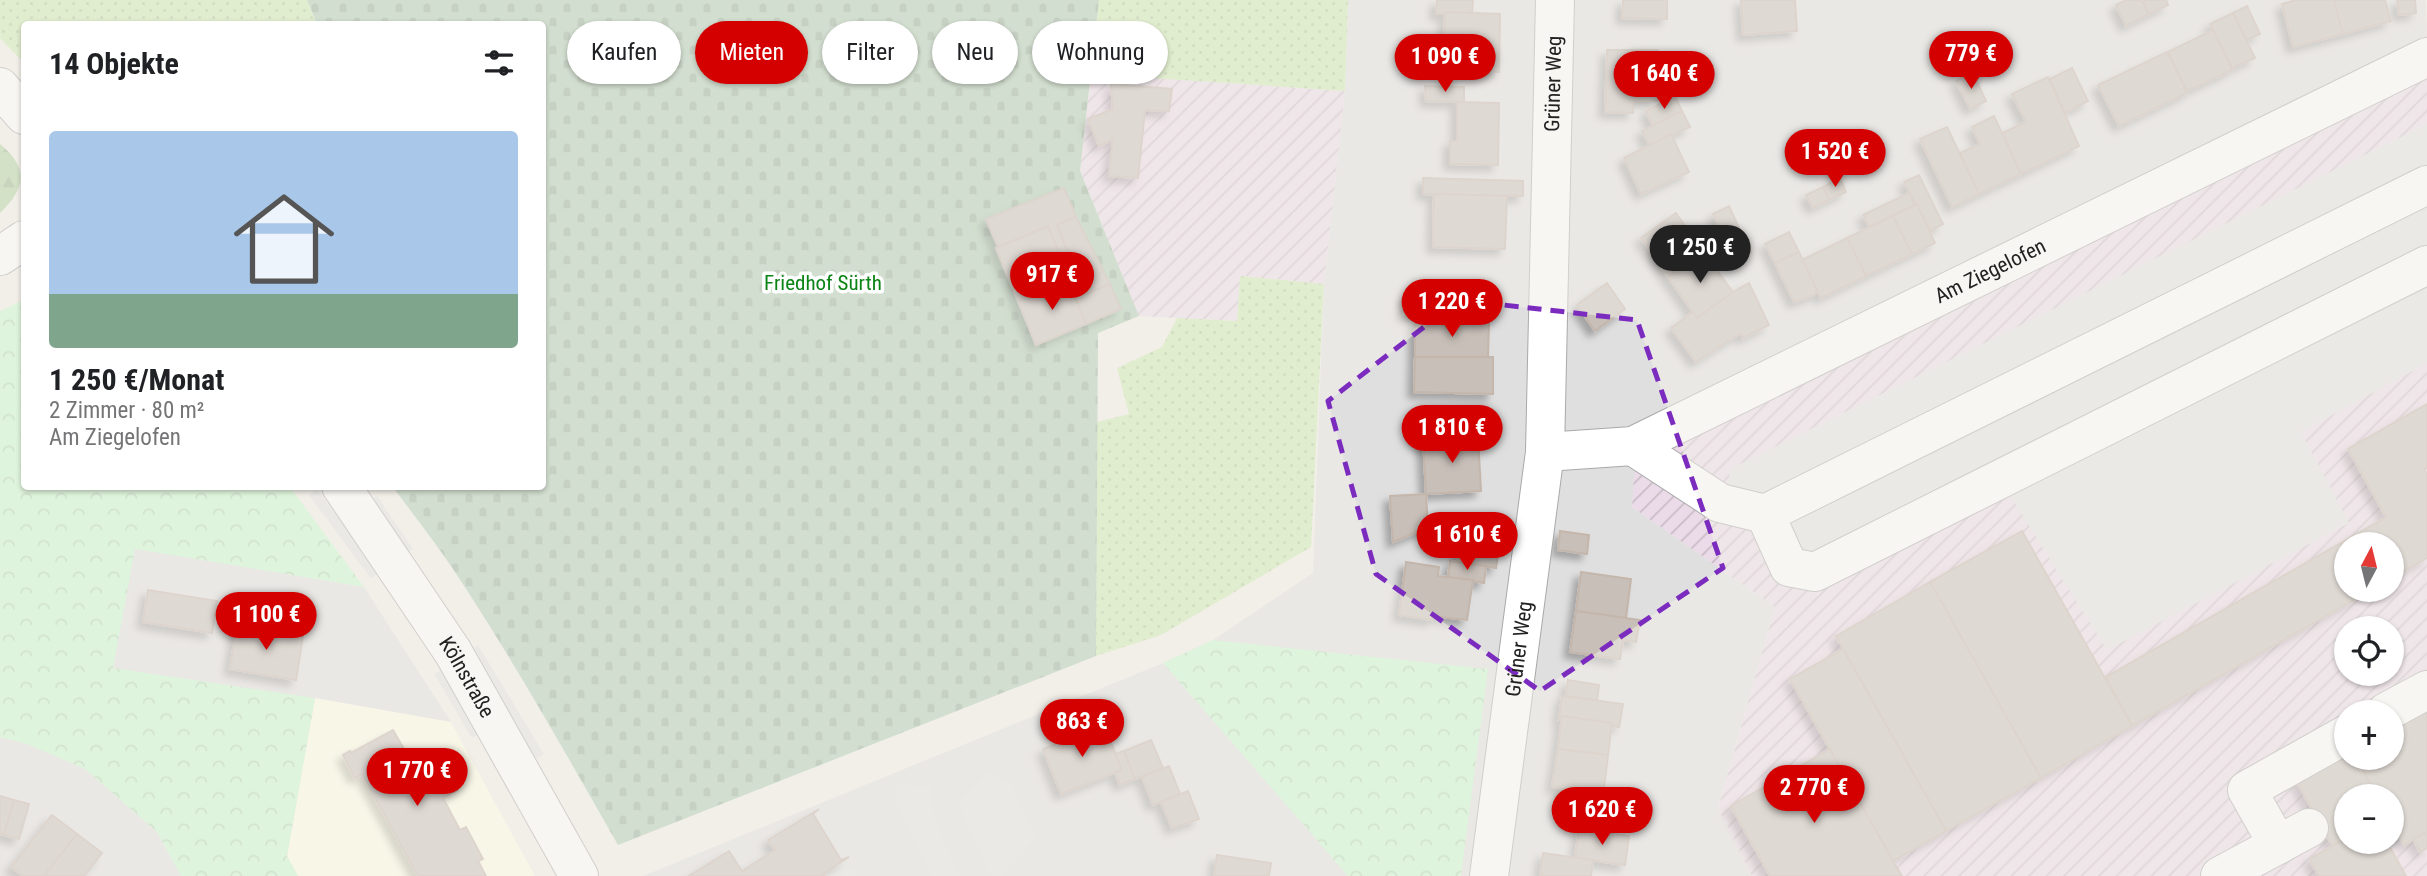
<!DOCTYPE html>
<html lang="de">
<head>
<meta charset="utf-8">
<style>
  body { margin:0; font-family:"Roboto Condensed",sans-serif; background:#f6f6f6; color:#202124; height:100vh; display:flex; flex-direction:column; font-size:26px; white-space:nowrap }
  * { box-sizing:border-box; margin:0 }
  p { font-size:23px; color:#757577 }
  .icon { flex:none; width:38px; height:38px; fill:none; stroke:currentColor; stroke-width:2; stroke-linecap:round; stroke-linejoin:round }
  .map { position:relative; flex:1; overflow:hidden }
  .details { position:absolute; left:21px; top:21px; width:525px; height:469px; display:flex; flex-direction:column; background:#fff; border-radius:7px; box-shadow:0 2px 5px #0004 }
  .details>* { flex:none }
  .guide { position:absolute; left:567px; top:21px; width:665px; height:63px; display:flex; gap:14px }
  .needle { width:46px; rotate:7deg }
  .fabs { position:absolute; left:2334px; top:532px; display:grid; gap:14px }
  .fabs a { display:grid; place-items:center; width:70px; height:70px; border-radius:50%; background:#fff; box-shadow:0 2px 5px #0004; font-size:35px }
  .price { position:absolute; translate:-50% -60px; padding:0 16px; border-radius:24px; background:#d40000; color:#fff; font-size:23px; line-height:46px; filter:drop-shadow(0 2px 4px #0008) }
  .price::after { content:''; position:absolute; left:50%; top:42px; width:21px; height:16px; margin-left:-10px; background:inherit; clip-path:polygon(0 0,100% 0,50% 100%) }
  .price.active { background:#222; color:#fff }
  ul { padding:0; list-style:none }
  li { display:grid; align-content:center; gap:14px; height:371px; padding:0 28px }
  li+li { border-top:2px solid #e0e0e0 }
  li span { display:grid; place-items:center; height:217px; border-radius:7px; color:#555 }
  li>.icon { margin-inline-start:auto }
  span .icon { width:126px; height:126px; fill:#fffc; stroke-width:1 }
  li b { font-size:30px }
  h2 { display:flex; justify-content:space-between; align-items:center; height:84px; padding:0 28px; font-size:30px }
  .pill { padding:0 24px; border-radius:32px; background:#fff; box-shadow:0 2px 5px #0004; font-size:24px; line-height:63px }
  .pill.active { background:#d40000; color:#fff }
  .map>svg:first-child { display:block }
</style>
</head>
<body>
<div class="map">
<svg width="2427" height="876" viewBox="0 0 2427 876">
  <defs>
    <pattern id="industrial-furrows" width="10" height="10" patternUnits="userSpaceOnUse" patternTransform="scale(1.75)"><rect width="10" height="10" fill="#ebdbe8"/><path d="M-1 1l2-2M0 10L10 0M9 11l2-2" fill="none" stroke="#c9bcc7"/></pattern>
    <pattern id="grass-dots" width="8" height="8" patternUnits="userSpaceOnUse" patternTransform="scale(1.75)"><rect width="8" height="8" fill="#cdebb0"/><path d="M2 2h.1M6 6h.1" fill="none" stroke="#b0c997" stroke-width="1.8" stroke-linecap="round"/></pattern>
    <pattern id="forest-firs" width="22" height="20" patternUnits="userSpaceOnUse" patternTransform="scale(1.75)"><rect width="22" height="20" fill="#add19e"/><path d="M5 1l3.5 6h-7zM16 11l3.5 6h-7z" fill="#95b388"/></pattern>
    <pattern id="cemetery-stones" width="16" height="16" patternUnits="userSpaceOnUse" patternTransform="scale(1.75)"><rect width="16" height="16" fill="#aacbaf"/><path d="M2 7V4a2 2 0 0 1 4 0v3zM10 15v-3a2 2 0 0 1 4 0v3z" fill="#92ae96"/></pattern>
    <pattern id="park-crowns" width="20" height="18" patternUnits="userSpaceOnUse" patternTransform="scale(1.75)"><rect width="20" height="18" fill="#c8facc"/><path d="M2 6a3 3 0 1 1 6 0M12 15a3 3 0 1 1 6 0" fill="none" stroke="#acd6af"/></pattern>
    <filter id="shadow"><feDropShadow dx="-6" dy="6" stdDeviation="3.5" flood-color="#0004"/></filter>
  </defs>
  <rect width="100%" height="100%" fill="#f2efe9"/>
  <!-- residential -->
  <g fill="#e0dfdf">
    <path d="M1348,0H2426L2427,38L1642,424L1632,507L1775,607L1718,807L1752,876H643L1163,663L1213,640L1313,573L1324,284L1345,91Z"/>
    <path d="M0,531L135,548L364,587L451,722L535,876H0Z"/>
  </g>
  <!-- industrial -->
  <g fill="url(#industrial-furrows)" fill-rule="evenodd">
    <path d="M2427,71V876H1752L1718,808L1775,607L1632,507L1635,464ZM2347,544H2392V590H2347ZM2347,628H2392V674H2347ZM2347,712H2392V758H2347ZM2347,796H2392V842H2347Z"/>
    <path d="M1091,74L1345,91L1324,284L1241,276L1237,321L1139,316L1080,171Z"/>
  </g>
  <!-- education -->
  <path fill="#ffffe5" d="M315,698L451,722L535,876H298L287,856Z"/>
  <!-- grass -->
  <g fill="url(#grass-dots)">
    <path d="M0,0H307L317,24H24V63L0,38Z"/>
    <path d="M1099,0H1348L1345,91L1091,74Z"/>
    <path d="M1240,276L1324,284L1311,547L1161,635L1096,656L1097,422L1129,414L1117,368L1162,347L1177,318L1237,321Z"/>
  </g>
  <!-- forest -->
  <path fill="url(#forest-firs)" d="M0,144C29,168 26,188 0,213Z"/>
  <!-- cemetery -->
  <path fill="url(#cemetery-stones)" d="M307,0H1099L1080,171L1139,316L1098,333L1096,656L618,845C565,752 512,658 453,569C434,541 413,514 393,487L542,486V24H317Z"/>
  <!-- park -->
  <g fill="url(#park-crowns)">
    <path d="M24,300V486L290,487L364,587L135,549L113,668L315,698L287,856L298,876H181L157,832L85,769L27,744L0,737V311Z"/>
    <path d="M1213,640L1488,669L1461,876H1348L1163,663Z"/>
  </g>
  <!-- parking -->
  <g fill="#e2e2e2">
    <path d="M2427,124V363L2301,432L2349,523L2107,650L2008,492L1817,583L1754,530L1714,522L1732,468Z"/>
    <path d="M317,489L379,572L371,579L309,495Z"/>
    <path d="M377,496L413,549L405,554L369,501Z"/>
    <path d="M478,645L544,754L535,760L469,650Z"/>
    <path d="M443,669L481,733L472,738L434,674Z"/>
    <path d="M988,771L1011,783L1035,837L1002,876H993L988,872L958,802Z"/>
    <path d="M894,784L932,787L933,812L936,821L960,876H931L895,801Z"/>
    <path d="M848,860L858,876H827L825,874Z"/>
  </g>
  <!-- building -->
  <g fill="#c7bfb8" stroke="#c4b6ab" stroke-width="2" filter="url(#shadow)">
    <path d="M1437,0H1473L1472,13L1436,14Z"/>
    <path d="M1623,0H1667V19L1622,18Z"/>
    <path d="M1741,0H1795L1797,31L1743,35Z"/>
    <path d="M2126,0H2142L2149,14L2126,26L2116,5Z"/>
    <path d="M2146,0H2166L2168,5L2149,14L2143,2Z"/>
    <path d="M2296,0H2334L2343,34L2293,47L2282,4Z"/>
    <path d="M2334,0H2385L2391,21L2343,34Z"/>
    <path d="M2397,0H2415L2416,13L2399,15Z"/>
    <path d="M2247,6L2260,34L2247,40L2233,13Z"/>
    <path d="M1445,12L1500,14L1499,72L1444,70Z"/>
    <path d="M2233,13L2255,58L2232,68L2210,24Z"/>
    <path d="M2213,30L2232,70L2187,91L2168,52Z"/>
    <path d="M1607,50H1658L1657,101H1633V113L1605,112Z"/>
    <path d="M2167,52L2187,93L2119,126L2098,85Z"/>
    <path d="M2072,68L2088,101L2065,113L2050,79Z"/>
    <path d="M1973,73L1986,101L1970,109L1956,81Z"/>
    <path d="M2048,77L2079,146L2021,174L2002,133L2026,122L2012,94Z"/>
    <path d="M1111,84L1172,89L1169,111L1145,110L1138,178L1109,176L1113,139L1099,146L1088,119L1113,109Z"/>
    <path d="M1425,86L1464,87V102L1426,101Z"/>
    <path d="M1675,96L1682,111L1653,126L1646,111Z"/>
    <path d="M1457,102L1499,103L1498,165L1450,164V141H1457Z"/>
    <path d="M1682,111L1690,127L1649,145L1642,131Z"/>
    <path d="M1994,116L2021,174L1979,194L1960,153L1980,144L1972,127Z"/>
    <path d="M1947,127L1979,194L1952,207L1920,139Z"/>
    <path d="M1671,134L1689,172L1641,194L1624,158Z"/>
    <path d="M1919,175L1943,224L1930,231L1904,182Z"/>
    <path d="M1423,178L1523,181V196L1423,194Z"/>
    <path d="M1840,178L1846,192L1829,200L1823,187Z"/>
    <path d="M1823,187L1829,200L1813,208L1806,195Z"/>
    <path d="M1064,188L1076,217L1057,225L1085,294L1110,284L1121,309L1086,324L1048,226L998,247L986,219Z"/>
    <path d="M1909,193L1915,205L1869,227L1863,215Z"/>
    <path d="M1434,194L1507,196L1505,249L1433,247Z"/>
    <path d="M1917,204L1935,243L1912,254L1893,216Z"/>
    <path d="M1729,206L1739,228L1724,238L1713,214Z"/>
    <path d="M1676,213L1704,253L1668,277L1641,238Z"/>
    <path d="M1893,216L1912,254L1866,276L1847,238Z"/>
    <path d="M1076,217L1110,284L1085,294L1057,225Z"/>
    <path d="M1048,226L1070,279L1018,301L996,248Z"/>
    <path d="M1739,228L1751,252L1735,260L1724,238Z"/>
    <path d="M1789,232L1799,252L1775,263L1765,244Z"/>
    <path d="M1847,238L1866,276L1821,298L1802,260Z"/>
    <path d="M1799,252L1817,291L1814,295L1794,302L1775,263Z"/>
    <path d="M1704,253L1733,292L1697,318L1668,277Z"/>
    <path d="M1068,280L1086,324L1036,345L1018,301Z"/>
    <path d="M1607,283L1625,309L1595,331L1577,305Z"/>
    <path d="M1749,283L1769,325L1743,338L1741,333L1696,362L1671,328L1693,312L1697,318L1733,292Z"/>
    <path d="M1405,295L1429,298L1413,315H1404Z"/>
    <path d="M1415,321L1489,322L1488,357H1415Z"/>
    <path d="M1415,357H1493V394L1414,392Z"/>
    <path d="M2427,404V468L2424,469L2427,474V558L2392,578V544H2347V590H2372L2132,726L2106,677L2386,517L2348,449Z"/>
    <path d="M1458,415L1459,437L1434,438L1433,416Z"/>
    <path d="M1478,436L1481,491L1426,494L1423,439Z"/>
    <path d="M1426,494L1428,528L1393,542L1390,496Z"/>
    <path d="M1474,521L1502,525L1496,568L1457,562L1458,550L1470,552Z"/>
    <path d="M1560,531L1589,535L1587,554L1558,550Z"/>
    <path d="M2022,531L2132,726L2041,778L1930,582Z"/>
    <path d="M1450,561L1486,566L1484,583L1448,577Z"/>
    <path d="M1406,562L1439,567L1438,576L1473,580L1467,620L1432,616V620L1399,615Z"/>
    <path d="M1581,572L1631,579L1626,618L1576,611Z"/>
    <path d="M1930,582L2041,778L1946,831L1836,636Z"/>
    <path d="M148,590L217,601L212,633L143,622Z"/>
    <path d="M1576,611L1640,620L1636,642L1623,640L1620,659L1570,652Z"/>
    <path d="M237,625L303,636L296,680L230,669Z"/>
    <path d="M1843,649L1946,831L1893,861L1790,679Z"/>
    <path d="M1568,680L1599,685L1597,700L1566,696Z"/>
    <path d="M1562,696L1623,704L1619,727L1612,726V723L1562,716L1559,719Z"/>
    <path d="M2427,707V832L2404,845L2392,823V796H2377L2356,758H2392V727Z"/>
    <path d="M1562,716L1612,723L1608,755L1558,749Z"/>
    <path d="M1104,725L1122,770L1061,794L1043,749Z"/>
    <path d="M393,730L408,756L416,752L426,768L442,760L458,790L443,798L460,830L466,827L483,859L478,861L486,876H418L362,774L355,778L343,755L350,751L351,753Z"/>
    <path d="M1151,740L1163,768L1135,779L1124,751Z"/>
    <path d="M1558,749L1608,755L1603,795L1552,787Z"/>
    <path d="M1830,749L1893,861L1902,876H1770L1731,806Z"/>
    <path d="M1124,751L1135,779L1120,785L1115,773L1122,770L1115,754Z"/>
    <path d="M2347,752V758H2356L2377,796H2347V838L2332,846L2296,780Z"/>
    <path d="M1169,766L1180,794L1153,805L1142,777Z"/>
    <path d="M1188,791L1199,819L1172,828L1161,802Z"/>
    <path d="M0,796L14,800L4,835L0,834Z"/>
    <path d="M14,800L29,804L19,839L4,835Z"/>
    <path d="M819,809L813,814L841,860L849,857L823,874L825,876H689L729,851L742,871L775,850L768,840Z"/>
    <path d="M52,815L77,834L44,876H23L11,867Z"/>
    <path d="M1579,829L1629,836L1625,865L1575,858Z"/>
    <path d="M2427,832V848L2420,852L2413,839Z"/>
    <path d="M77,834L102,853L84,876H44Z"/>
    <path d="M2347,838V842H2387L2406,876H2319L2309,859Z"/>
    <path d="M1543,853L1593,860L1591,876H1540Z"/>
    <path d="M1217,855L1271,863L1269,876H1214Z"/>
  </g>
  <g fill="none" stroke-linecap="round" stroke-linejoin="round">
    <!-- minor casing -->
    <g stroke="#a9a9a9" stroke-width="40">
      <g id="minor">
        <path d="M0,87L24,115"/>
        <path d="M0,256L24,240"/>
        <path d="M1633,446L1720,503L1765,514L2427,185"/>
        <path id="s1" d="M1545,452L1633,446L2427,57"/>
        <path id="s2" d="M341,486L453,652L579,876"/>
        <path d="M1765,514L1789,567L1815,572L2427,265"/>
        <path d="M2386,712L2427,690"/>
        <path d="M2278,845L2247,790L2347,734"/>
        <path id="s3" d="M1489,876L1545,452L1555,0"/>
        <path d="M2220,876L2309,828"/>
      </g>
    </g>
    <!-- minor -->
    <use href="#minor" stroke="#fff" stroke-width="38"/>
  </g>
  <!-- marked area -->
  <path d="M0 0H2427V876H0ZM1459,300L1637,320L1723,568L1540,691L1376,574L1328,401Z" fill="#f2efe9" fill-opacity=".55" fill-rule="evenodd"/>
  <path fill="none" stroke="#7b2cbf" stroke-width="5" stroke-dasharray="14 9" stroke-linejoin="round" d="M1459,300L1637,320L1723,568L1540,691L1376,574L1328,401Z"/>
  <g text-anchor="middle" stroke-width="7" stroke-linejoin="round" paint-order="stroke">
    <!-- street labels -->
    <g font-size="21" fill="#222" stroke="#fff">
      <text dy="7" stroke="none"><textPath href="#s3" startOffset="796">Grüner Weg</textPath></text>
      <text dy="7" stroke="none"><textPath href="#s1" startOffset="486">Am Ziegelofen</textPath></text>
      <text dy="7" stroke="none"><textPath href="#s3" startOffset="229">Grüner Weg</textPath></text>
      <text dy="7" stroke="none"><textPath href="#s2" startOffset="229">Kölnstraße</textPath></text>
    </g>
    <!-- park labels -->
    <g font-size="21" fill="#0c8416" stroke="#fff">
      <text x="823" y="290">Friedhof Sürth</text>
    </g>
  </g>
</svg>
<div class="fabs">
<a><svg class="needle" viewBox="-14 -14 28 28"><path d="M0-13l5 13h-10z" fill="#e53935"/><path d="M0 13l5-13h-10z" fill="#757577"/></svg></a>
<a><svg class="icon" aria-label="locate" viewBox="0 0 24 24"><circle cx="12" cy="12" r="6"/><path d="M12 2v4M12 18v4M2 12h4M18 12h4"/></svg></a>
<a>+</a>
<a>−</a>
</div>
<b class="price" style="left:1971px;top:91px">779 €</b>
<b class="price" style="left:1445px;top:94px">1 090 €</b>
<b class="price" style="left:1664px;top:111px">1 640 €</b>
<b class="price" style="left:1835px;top:189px">1 520 €</b>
<b class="price active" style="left:1700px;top:285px">1 250 €</b>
<b class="price" style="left:1052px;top:312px">917 €</b>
<b class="price" style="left:1452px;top:339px">1 220 €</b>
<b class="price" style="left:1452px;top:465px">1 810 €</b>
<b class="price" style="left:1467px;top:572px">1 610 €</b>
<b class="price" style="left:266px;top:652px">1 100 €</b>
<b class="price" style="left:1082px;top:759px">863 €</b>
<b class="price" style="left:417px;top:808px">1 770 €</b>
<b class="price" style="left:1814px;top:825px">2 770 €</b>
<b class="price" style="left:1602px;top:847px">1 620 €</b>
<div class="guide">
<a class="pill">Kaufen</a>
<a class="pill active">Mieten</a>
<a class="pill">Filter</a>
<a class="pill">Neu</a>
<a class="pill">Wohnung</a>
</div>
<section class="details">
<h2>14 Objekte<svg class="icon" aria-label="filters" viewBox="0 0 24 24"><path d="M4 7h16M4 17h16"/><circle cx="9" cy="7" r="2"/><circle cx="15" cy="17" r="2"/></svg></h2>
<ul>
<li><span style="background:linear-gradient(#a9c7e8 75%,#7fa58c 0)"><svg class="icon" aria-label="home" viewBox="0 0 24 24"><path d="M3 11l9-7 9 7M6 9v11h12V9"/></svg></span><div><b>1 250 €/Monat</b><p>2 Zimmer · 80 m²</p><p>Am Ziegelofen</p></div></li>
</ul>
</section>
</div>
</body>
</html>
